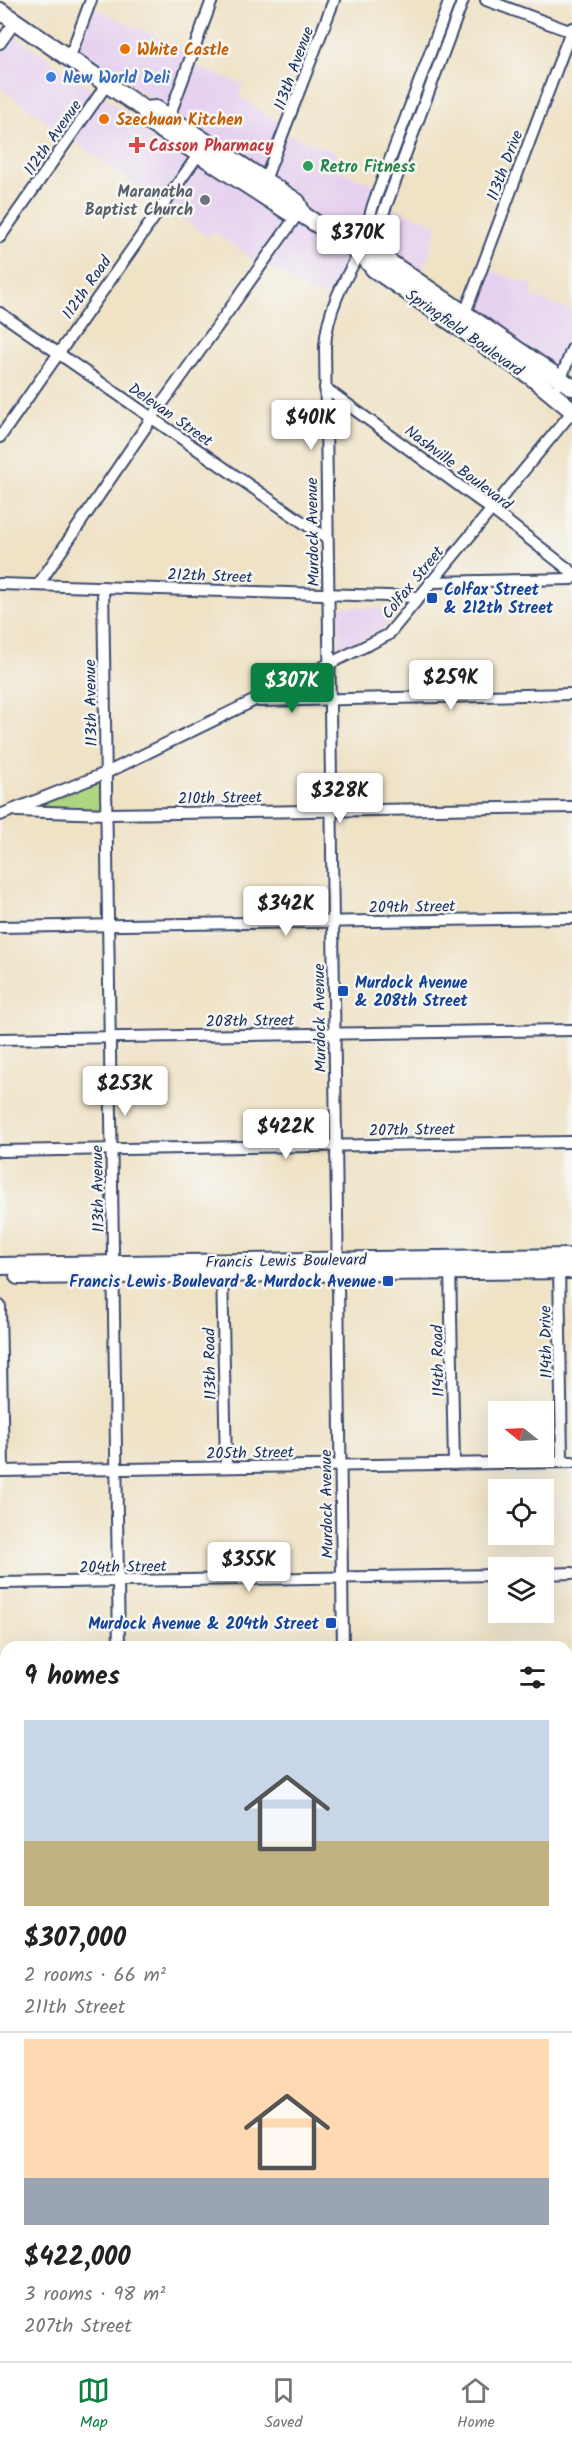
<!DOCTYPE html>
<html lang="en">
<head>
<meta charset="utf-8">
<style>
  body { margin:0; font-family:Kalam,sans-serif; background:#f6f6f6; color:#222; height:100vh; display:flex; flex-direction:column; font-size:22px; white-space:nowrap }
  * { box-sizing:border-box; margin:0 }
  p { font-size:20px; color:#767676 }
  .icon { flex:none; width:33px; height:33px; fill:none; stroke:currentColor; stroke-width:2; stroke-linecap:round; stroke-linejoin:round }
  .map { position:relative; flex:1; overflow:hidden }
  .drawer { position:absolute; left:0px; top:1641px; width:573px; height:720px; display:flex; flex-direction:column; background:#fff; border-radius:18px 18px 0 0; box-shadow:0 6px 24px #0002 }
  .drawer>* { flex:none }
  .needle { width:39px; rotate:288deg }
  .buttons { position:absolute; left:488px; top:1401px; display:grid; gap:12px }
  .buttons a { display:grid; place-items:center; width:66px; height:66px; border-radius:0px; background:#fff; box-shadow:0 6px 24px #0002; font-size:30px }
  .price { position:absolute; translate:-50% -51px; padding:0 14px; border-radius:6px; background:#fff; color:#222; font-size:20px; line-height:39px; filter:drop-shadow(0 2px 3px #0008) }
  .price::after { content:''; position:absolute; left:50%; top:36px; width:18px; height:14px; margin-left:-9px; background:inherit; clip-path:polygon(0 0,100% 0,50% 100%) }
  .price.current { background:#0b8043; color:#fff }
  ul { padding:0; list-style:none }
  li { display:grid; align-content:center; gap:12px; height:318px; padding:0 24px }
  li+li { border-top:2px solid #e0e0e0 }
  li span { display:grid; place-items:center; height:186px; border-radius:0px; color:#555 }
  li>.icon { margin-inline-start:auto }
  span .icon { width:108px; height:108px; fill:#fffc; stroke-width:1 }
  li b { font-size:26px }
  h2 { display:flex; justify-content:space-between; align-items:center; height:72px; padding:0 24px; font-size:26px }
  .dock { display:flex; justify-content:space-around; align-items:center; height:84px; border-top:2px solid #e0e0e0; background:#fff; font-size:16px; color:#767676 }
  .dock a { display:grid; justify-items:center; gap:3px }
  .dock .current { color:#0b8043 }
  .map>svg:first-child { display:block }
</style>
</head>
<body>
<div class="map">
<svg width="572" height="2361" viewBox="0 0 572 2361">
  <rect width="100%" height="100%" fill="#f6f6f2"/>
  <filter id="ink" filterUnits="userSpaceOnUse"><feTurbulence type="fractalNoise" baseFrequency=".0167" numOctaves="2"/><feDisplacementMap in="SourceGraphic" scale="12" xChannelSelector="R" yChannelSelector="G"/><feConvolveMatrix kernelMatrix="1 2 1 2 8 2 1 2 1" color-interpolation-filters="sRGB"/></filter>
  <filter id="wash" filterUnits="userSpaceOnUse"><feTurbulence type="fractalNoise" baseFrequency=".008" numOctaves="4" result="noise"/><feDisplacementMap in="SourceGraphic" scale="24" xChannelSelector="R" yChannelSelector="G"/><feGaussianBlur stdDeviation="1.35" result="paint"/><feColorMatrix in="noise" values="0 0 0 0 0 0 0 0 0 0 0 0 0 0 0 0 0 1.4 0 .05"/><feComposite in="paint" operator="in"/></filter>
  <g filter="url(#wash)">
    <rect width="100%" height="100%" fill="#efe2c5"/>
    <!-- built -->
    <g fill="#e6d2f0">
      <path d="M91,6L194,54L191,65L243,84L239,96L288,129L286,134L337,153L332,168L385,188L379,203L438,225L420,278L306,210L302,200L76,48Z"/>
      <path d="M0,25L170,143L352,260L333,298L309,292L260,261L258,263L213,231L208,237L0,88Z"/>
      <path d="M484,268L534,286L531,296L572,311V343L561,374L468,312Z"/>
      <path d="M338,607L398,609L382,630L340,650Z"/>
      <rect x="567" y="1811" width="5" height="86"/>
      <rect x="0" y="2092" width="6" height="49"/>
    </g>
    <!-- green -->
    <g fill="#aed680" stroke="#64826f" stroke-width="1.5">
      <path d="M313,677L314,697L276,696Z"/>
      <path d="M105,776V811L32,808Z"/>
    </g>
  </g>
  <g filter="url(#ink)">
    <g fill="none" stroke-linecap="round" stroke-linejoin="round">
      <!-- street casing -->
      <g stroke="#3b4a6d" stroke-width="14">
        <g id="street">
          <path d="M450,0L373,205L360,252L383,214L463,0"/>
          <path d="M486,0L572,32"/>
          <path d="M0,43L15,22"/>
          <path d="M69,59L91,0"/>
          <path d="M169,117L212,0"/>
          <path d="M265,180L334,0"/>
          <path d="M0,237L107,84"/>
          <path d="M0,313L327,539"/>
          <path d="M465,313L572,28"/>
          <path d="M559,384L572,349"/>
          <path d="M325,388L491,509L572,572"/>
          <path d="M0,437L198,155"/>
          <path d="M430,582L572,579"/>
          <path d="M0,584L420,597"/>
          <path d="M38,585L151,419L300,211"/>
          <path d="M103,587L119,1647"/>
          <path d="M259,701L572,694"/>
          <path d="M17,811L107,814L572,807"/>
          <path d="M0,815L106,773L388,635L572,412"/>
          <path d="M0,927L572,918"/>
          <path d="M0,1039L572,1030"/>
          <path d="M0,1151L572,1142"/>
          <path d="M559,1264L562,1462"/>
          <path d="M450,1266L454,1464"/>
          <path d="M222,1269L226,1467"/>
          <path d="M0,1306L3,1470"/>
          <path d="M0,1471L572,1462"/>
          <path d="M543,1574L572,1573"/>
          <path d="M0,1583L498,1575"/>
          <path d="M343,1647L325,346C327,311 343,282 360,252"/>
          <path d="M567,1685H572"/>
          <path d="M0,1695H6"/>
          <path d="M567,1797H572"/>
          <path d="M0,1806H6"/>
          <path d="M567,1912H572"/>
          <path d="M0,1920H6"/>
          <path d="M567,2026H572"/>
          <path d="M0,2035L6,2034"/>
          <path d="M567,2138H572"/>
          <path d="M0,2147L6,2146"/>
          <path d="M567,2250H572"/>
          <path d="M0,2258H6"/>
          <path d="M130,2355V2361"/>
          <path d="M354,2355V2361"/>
        </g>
      </g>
      <!-- primary casing -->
      <g stroke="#3b4a6d" stroke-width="20">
        <g id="primary">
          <path d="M0,11L145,110L156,109L297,202L303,215L360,252L374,269L533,378L572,410"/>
          <path d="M145,110L148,121L289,212L300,211"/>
          <path d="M360,252L383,258L572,387"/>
          <path d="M0,1266L572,1257"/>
          <path d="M18,1276L572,1270"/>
        </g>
      </g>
      <!-- street -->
      <use href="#street" stroke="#fff" stroke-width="10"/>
      <!-- primary -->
      <use href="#primary" stroke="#fff" stroke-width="16"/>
    </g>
  </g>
  <!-- markers -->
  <g fill="#e8710a" stroke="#f6f6f2" stroke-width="2">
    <circle cx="125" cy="49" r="6"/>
    <circle cx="104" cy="119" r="6"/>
  </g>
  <circle fill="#3f7fe0" stroke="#f6f6f2" stroke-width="2" cx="51" cy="77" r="6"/>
  <path fill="#e0444e" stroke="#f6f6f2" stroke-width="2" d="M134 136h6v6h6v6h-6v6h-6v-6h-6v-6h6z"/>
  <circle fill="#2e9e5b" stroke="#f6f6f2" stroke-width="2" cx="308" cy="166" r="6"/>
  <circle fill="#6b7280" stroke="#f6f6f2" stroke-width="2" cx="205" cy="200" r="6"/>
  <g fill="#1a4fb4" stroke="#f6f6f2" stroke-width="2">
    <rect x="426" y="592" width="12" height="12" rx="3"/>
    <rect x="337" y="985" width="12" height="12" rx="3"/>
    <rect x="382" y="1275" width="12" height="12" rx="3"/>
    <rect x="325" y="1617" width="12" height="12" rx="3"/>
  </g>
  <g text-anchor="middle" stroke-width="5" stroke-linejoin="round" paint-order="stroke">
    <!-- food labels -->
    <g font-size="16" font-weight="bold" fill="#c56008" stroke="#f6f6f2" text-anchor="start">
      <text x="137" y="55">White Castle</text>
      <text x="116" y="125">Szechuan Kitchen</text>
    </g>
    <!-- street labels -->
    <g font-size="16" fill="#1b2f5e" stroke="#f6f6f2">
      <text transform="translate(293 68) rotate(-70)" y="6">113th Avenue</text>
      <text transform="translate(52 137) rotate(-55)" y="6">112th Avenue</text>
      <text transform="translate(504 165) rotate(-69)" y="6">113th Drive</text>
      <text transform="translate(86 287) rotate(-55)" y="6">112th Road</text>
      <text transform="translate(465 332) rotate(35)" y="6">Springfield Boulevard</text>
      <text transform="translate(171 414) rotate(35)" y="6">Delevan Street</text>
      <text transform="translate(459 467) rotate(37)" y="6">Nashville Boulevard</text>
      <text transform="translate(312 532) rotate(-91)" y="6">Murdock Avenue</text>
      <text transform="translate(210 575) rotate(2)" y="6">212th Street</text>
      <text transform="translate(412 582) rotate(-51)" y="6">Colfax Street</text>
      <text transform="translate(90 703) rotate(-91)" y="6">113th Avenue</text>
      <text transform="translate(220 797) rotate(-1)" y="6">210th Street</text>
      <text transform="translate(412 906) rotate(-1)" y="6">209th Street</text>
      <text transform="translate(319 1018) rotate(-91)" y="6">Murdock Avenue</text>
      <text transform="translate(250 1020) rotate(-1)" y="6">208th Street</text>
      <text transform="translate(412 1129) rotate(-1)" y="6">207th Street</text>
      <text transform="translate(97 1189) rotate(-91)" y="6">113th Avenue</text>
      <text transform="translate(286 1260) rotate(-1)" y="6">Francis Lewis Boulevard</text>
      <text transform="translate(545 1342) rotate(-91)" y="6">114th Drive</text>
      <text transform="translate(437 1361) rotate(-91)" y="6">114th Road</text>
      <text transform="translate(209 1364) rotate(-91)" y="6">113th Road</text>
      <text transform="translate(250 1452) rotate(-1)" y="6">205th Street</text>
      <text transform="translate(326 1504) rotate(-91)" y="6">Murdock Avenue</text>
      <text transform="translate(123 1566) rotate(-1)" y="6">204th Street</text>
    </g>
    <!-- shop labels -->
    <g font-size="16" font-weight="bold" fill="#366cbe" stroke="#f6f6f2" text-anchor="start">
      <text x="63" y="83">New World Deli</text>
    </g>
    <!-- health labels -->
    <g font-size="16" font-weight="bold" fill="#be3a42" stroke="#f6f6f2" text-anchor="start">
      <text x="149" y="151">Casson Pharmacy</text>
    </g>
    <!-- leisure labels -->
    <g font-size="16" font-weight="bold" fill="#27864d" stroke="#f6f6f2" text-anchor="start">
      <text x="320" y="172">Retro Fitness</text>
    </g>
    <!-- worship labels -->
    <g font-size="16" font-weight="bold" fill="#5b616d" stroke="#f6f6f2" text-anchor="end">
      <text x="193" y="197">Maranatha<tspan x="193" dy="18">Baptist Church</tspan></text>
    </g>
    <!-- transit labels -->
    <g font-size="16" font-weight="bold" fill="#164399" stroke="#f6f6f2" text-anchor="start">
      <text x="444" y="595">Colfax Street<tspan x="444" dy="18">&amp; 212th Street</tspan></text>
      <text x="355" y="988">Murdock Avenue<tspan x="355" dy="18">&amp; 208th Street</tspan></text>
      <text x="376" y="1287" text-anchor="end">Francis Lewis Boulevard &amp; Murdock Avenue</text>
      <text x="319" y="1629" text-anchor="end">Murdock Avenue &amp; 204th Street</text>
    </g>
  </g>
</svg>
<div class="buttons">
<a><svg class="needle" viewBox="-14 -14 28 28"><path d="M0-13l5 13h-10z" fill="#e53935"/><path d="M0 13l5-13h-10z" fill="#767676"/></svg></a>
<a><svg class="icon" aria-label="locate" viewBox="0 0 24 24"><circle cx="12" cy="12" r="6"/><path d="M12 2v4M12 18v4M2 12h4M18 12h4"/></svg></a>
<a><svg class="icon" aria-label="layers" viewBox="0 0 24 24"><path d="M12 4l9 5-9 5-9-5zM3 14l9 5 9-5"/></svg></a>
</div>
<b class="price" style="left:358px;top:266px">$370K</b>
<b class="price" style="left:311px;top:451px">$401K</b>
<b class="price" style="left:451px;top:711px">$259K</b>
<b class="price current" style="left:292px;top:714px">$307K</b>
<b class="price" style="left:340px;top:824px">$328K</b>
<b class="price" style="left:286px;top:937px">$342K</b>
<b class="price" style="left:125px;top:1117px">$253K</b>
<b class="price" style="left:286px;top:1160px">$422K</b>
<b class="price" style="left:249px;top:1593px">$355K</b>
<section class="drawer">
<h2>9 homes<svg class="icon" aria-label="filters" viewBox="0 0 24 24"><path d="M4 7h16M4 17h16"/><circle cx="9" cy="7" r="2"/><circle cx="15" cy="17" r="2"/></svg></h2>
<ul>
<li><span style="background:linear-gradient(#c9d6e8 65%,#c2b280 0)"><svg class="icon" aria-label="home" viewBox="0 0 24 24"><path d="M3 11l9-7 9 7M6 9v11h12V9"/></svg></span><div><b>$307,000</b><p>2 rooms · 66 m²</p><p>211th Street</p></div></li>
<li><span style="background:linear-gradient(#ffd9b3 75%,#9aa5b1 0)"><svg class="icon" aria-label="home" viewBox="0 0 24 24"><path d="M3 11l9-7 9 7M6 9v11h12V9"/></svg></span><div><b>$422,000</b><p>3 rooms · 98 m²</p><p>207th Street</p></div></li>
</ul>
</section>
</div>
<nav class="dock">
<a class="current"><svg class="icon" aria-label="map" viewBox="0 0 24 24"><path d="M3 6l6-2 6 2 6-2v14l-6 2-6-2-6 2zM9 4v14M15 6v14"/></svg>Map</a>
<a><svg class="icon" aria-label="saved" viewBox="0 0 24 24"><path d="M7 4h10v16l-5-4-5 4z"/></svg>Saved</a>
<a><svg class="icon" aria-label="home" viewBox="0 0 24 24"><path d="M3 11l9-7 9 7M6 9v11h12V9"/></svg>Home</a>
</nav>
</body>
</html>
